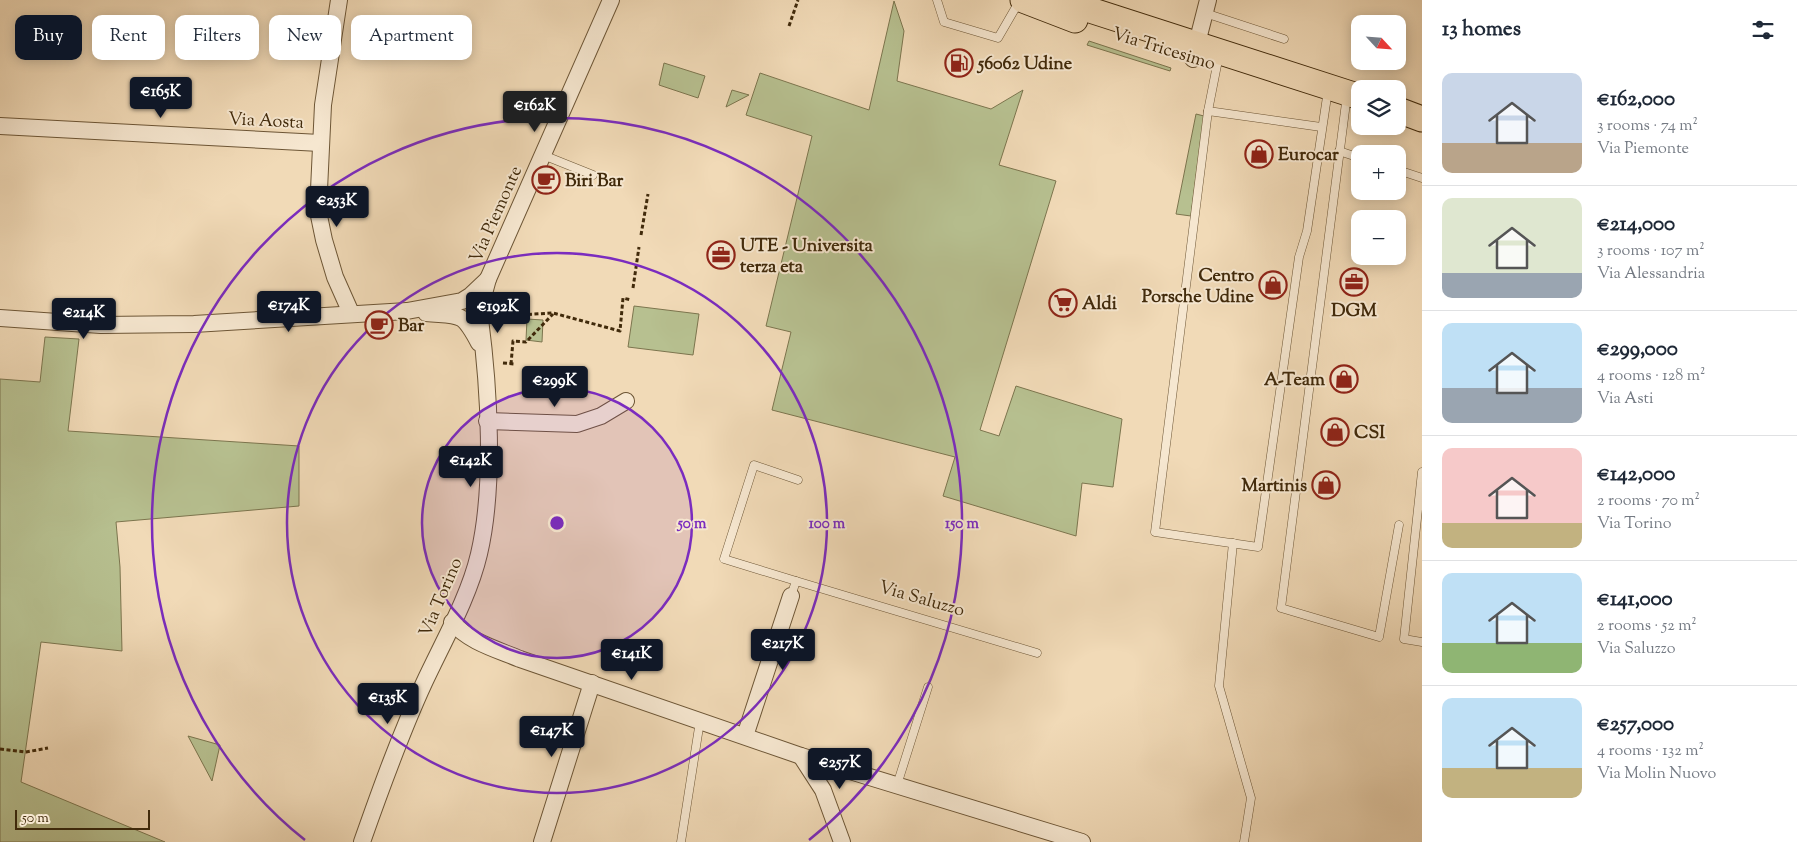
<!DOCTYPE html>
<html lang="en">
<head>
<meta charset="utf-8">
<style>
  body { margin:0; font-family:"Sorts Mill Goudy",serif; background:#f6f6f7; color:#1f2937; height:100vh; display:flex; flex-direction:column; font-size:19px; white-space:nowrap }
  * { box-sizing:border-box; margin:0 }
  p { font-size:16px; color:#747a83 }
  .icon { flex:none; width:28px; height:28px; fill:none; stroke:currentColor; stroke-width:2; stroke-linecap:round; stroke-linejoin:round }
  .map { position:relative; flex:1; overflow:hidden }
  .details { display:flex; flex-direction:column; background:#fff; width:375px }
  .details>* { flex:none }
  .top-card { position:absolute; left:15px; top:15px; width:475px; height:45px; display:flex; gap:10px }
  .needle { width:32px; rotate:116deg }
  .controls { position:absolute; left:1351px; top:15px; display:grid; gap:10px }
  .controls a { display:grid; place-items:center; width:55px; height:55px; border-radius:10px; background:#fff; box-shadow:0 2px 12px #0003; font-size:25px }
  .scale { position:absolute; left:15px; bottom:12px; width:135px; box-sizing:border-box; padding-left:5px; border:2px solid #412a0b; border-top:0; font-size:14px; line-height:18px; white-space:nowrap; color:#412a0b; -webkit-text-stroke:4px #f6e7d0; paint-order:stroke }
  .price { position:absolute; translate:-50% -42px; padding:0 11px; border-radius:5px; background:#111827; color:#fff; font-size:16px; line-height:32px; filter:drop-shadow(0 1px 2px #0008) }
  .price::after { content:''; position:absolute; left:50%; top:30px; width:15px; height:11px; margin-left:-8px; background:inherit; clip-path:polygon(0 0,100% 0,50% 100%) }
  .price.active { background:#222; color:#fff }
  ul { padding:0; list-style:none }
  li { display:flex; align-items:center; gap:15px; height:125px; padding:0 20px }
  li+li { border-top:1px solid #e0e1e3 }
  li span { display:grid; place-items:center; flex:none; width:140px; height:100px; border-radius:10px; color:#555 }
  li>.icon { margin-inline-start:auto }
  span .icon { width:60px; height:60px; fill:#fffc; stroke-width:1 }
  li b { font-size:21px }
  h2 { display:flex; justify-content:space-between; align-items:center; height:60px; padding:0 20px; font-size:21px }
  .pill { padding:0 18px; border-radius:10px; background:#fff; box-shadow:0 2px 12px #0003; font-size:18px; line-height:45px }
  .pill.active { background:#111827; color:#fff }
  main { display:flex; flex:1; min-height:0 }
  .map>svg:first-child { display:block }
</style>
</head>
<body>
<main>
<div class="map">
<svg width="1422" height="842" viewBox="0 0 1422 842">
  <rect width="100%" height="100%" fill="#f1dab7"/>
  <filter id="stains"><feTurbulence type="fractalNoise" baseFrequency=".004" numOctaves="4"/><feColorMatrix values="0 0 0 0 .2 0 0 0 0 .09 0 0 0 0 .02 0 0 0 .5 -.17"/></filter>
  <radialGradient id="worn" r=".72"><stop offset=".6" stop-color="#630" stop-opacity="0"/><stop offset="1" stop-color="#630" stop-opacity=".3"/></radialGradient>
  <!-- green -->
  <g fill="#b7c090" stroke="#7c754e">
    <path d="M894,1L904,31L897,81L991,109L1023,90L999,165L1056,181L980,430L999,436L1016,386L1122,419L1113,487L1082,483L1076,536L943,496L955,457L772,410L791,332L766,326L812,136L746,115L760,73L869,110Z"/>
    <path d="M1089,41L1171,68L1170,71L1087,45Z"/>
    <path d="M664,63L705,76L698,98L659,85Z"/>
    <path d="M732,90L749,95L726,107Z"/>
    <path d="M1196,114L1204,116L1191,216L1176,214Z"/>
    <path d="M634,306L699,314L693,355L628,347Z"/>
    <path d="M527,319L543,320L542,342L526,340Z"/>
    <path d="M45,337L79,339L68,431L299,446V506L116,522L120,567L122,651L41,642L21,782L165,842H0V379L40,382Z"/>
    <path d="M188,736L220,745L212,781Z"/>
  </g>
  <g fill="none" stroke-linecap="round" stroke-linejoin="round">
    <!-- service casing -->
    <g stroke="#6d5636" stroke-width="9">
      <g id="service">
        <path d="M937,0L944,22L998,38L1020,0"/>
        <path d="M1205,13L1284,39"/>
        <path d="M1219,55L1208,111L1155,532L1258,547L1299,257L1307,231L1328,90"/>
        <path d="M1347,95L1281,608L1379,637L1399,525"/>
        <path d="M1208,111L1321,127"/>
        <path d="M1339,151L1360,158"/>
        <path d="M543,155L593,175"/>
        <path d="M1398,170L1422,178"/>
        <path d="M1422,472L1404,639L1422,642"/>
        <path d="M1233,543L1219,686L1251,798L1244,842"/>
        <path d="M796,581L724,559L754,465L798,480"/>
        <path d="M791,596L796,581L1037,653"/>
        <path d="M897,785L928,687"/>
        <path d="M681,842L700,721"/>
      </g>
    </g>
    <!-- minor casing -->
    <g stroke="#6d5636" stroke-width="18">
      <g id="minor">
        <path d="M339,0L323,105L318,211L324,240L335,277L351,313"/>
        <path d="M1193,59L1208,0"/>
        <path d="M0,126L320,143"/>
        <path d="M482,301L488,279L611,0"/>
        <path d="M426,313C461,316 462,311 479,343"/>
        <path d="M0,318L101,325L194,324L407,311L462,301L470,296L488,279"/>
        <path d="M487,421L577,424L601,416L626,401"/>
        <path d="M452,622C469,642 496,649 520,659L801,756L1082,842"/>
        <path d="M745,736L791,596"/>
        <path d="M801,756L823,790L842,842"/>
        <path d="M362,842C381,788 400,735 424,683C443,642 469,597 479,554C495,486 489,387 480,319"/>
        <path d="M542,842L592,683"/>
      </g>
    </g>
    <!-- primary casing -->
    <g stroke="#412a0b" stroke-width="27">
      <g id="primary">
        <path d="M1023,0L1075,20"/>
        <path d="M1059,0L1360,97"/>
        <path d="M1398,110L1422,119"/>
      </g>
    </g>
    <!-- path -->
    <g stroke="#412a0b" stroke-width="3" stroke-dasharray="4 2.5" stroke-linecap="butt">
      <path d="M789,26L798,0"/>
      <path d="M641,235L648,194"/>
      <path d="M633,288L639,247"/>
      <path d="M502,316L553,313L620,331L623,298L631,300"/>
      <path d="M503,363L514,364"/>
      <path d="M511,364L513,341L526,342L553,314"/>
      <path d="M0,749L26,752L48,748"/>
    </g>
    <!-- service -->
    <use href="#service" stroke="#f6e7d0" stroke-width="8"/>
    <!-- minor -->
    <use href="#minor" stroke="#f6e7d0" stroke-width="16"/>
    <!-- primary -->
    <use href="#primary" stroke="#f1dab7" stroke-width="25"/>
  </g>
  <!-- distance rings -->
  <circle cx="557" cy="523" r="135" fill="#7b2cbf" fill-opacity=".12"/>
  <g fill="none" stroke="#7b2cbf" stroke-width="2.5">
    <circle cx="557" cy="523" r="135"/>
    <circle cx="557" cy="523" r="270"/>
    <path d="M305 840A405 405 0 1 1 809 840"/>
  </g>
  <!-- icons -->
  <defs>
    <g id="fuel-ring" transform="scale(1.4375)"><circle r="9.5" fill="#f6e7d0" stroke="#8f2418" stroke-width="1.5"/><path d="M-5.5-6h7V0h2V4h1.3V-2.5L3-4.5l.8-.8L6-3V5H2.5V1h-1V6h-7ZM-4.2-4.7v3.2H.2V-4.7Z" fill="#8f2418"/></g>
    <g id="shop-ring" transform="scale(1.4375)"><circle r="9.5" fill="#f6e7d0" stroke="#8f2418" stroke-width="1.5"/><path d="M-5-2.5h2.3a2.7 3.5 0 0 1 5.4 0H5L5.5 6h-11ZM-1.5-2.5h3a1.5 2.3 0 0 0-3 0Z" fill="#8f2418"/></g>
    <g id="cafe-ring" transform="scale(1.4375)"><circle r="9.5" fill="#f6e7d0" stroke="#8f2418" stroke-width="1.5"/><path d="M-5.5-4.5H6V0H3Q3 3.5 0 3.5H-2.5Q-5.5 3.5-5.5 0ZM3-3.2v2h1.7v-2ZM-6 4.5H4V6H-6Z" fill="#8f2418"/></g>
    <g id="office-ring" transform="scale(1.4375)"><circle r="9.5" fill="#f6e7d0" stroke="#8f2418" stroke-width="1.5"/><path d="M-6-3h4V-5.5h4V-3h4V5H-6ZM-1-4.5V-3h2v-1.5ZM-6 0V1H6V0Z" fill="#8f2418"/></g>
    <g id="supermarket-ring" transform="scale(1.4375)"><circle r="9.5" fill="#f6e7d0" stroke="#8f2418" stroke-width="1.5"/><path d="M-6-5.5h2.5l.6 2H6L4.5 2H-2.5L-4.4-4H-6ZM-1.5 3.2a1.3 1.3 0 1 0 .1 0ZM3 3.2a1.3 1.3 0 1 0 .1 0Z" fill="#8f2418"/></g>
  </defs>
  <g fill-rule="evenodd">
    <use href="#fuel-ring" x="959" y="63"/>
    <use href="#shop-ring" x="1259" y="154"/>
    <use href="#cafe-ring" x="546" y="180"/>
    <use href="#office-ring" x="721" y="255"/>
    <use href="#office-ring" x="1354" y="282"/>
    <use href="#shop-ring" x="1273" y="285"/>
    <use href="#supermarket-ring" x="1063" y="303"/>
    <use href="#cafe-ring" x="379" y="325"/>
    <use href="#shop-ring" x="1344" y="379"/>
    <use href="#shop-ring" x="1335" y="432"/>
    <use href="#shop-ring" x="1326" y="485"/>
  </g>
  <g text-anchor="middle" stroke-width="4" stroke-linejoin="round" paint-order="stroke">
    <!-- street labels -->
    <g font-size="18" fill="#412a0b" stroke="#f6e7d0">
      <text transform="translate(1164 48) rotate(17)" y="6">Via Tricesimo</text>
      <text transform="translate(266 120) rotate(3)" y="6">Via Aosta</text>
      <text transform="translate(495 214) rotate(-66)" y="6">Via Piemonte</text>
      <text transform="translate(440 597) rotate(-67)" y="6">Via Torino</text>
      <text transform="translate(922 598) rotate(16)" y="6">Via Saluzzo</text>
    </g>
    <!-- poi labels -->
    <g font-size="18" font-weight="bold" fill="#412a0b" stroke="#f6e7d0" text-anchor="start">
      <text x="978" y="69">56062 Udine</text>
      <text x="1278" y="160">Eurocar</text>
      <text x="565" y="186">Biri Bar</text>
      <text x="740" y="251">UTE - Universita<tspan x="740" dy="21">terza eta</tspan></text>
      <text x="1254" y="281" text-anchor="end">Centro<tspan x="1254" dy="21">Porsche Udine</tspan></text>
      <text x="1082" y="309">Aldi</text>
      <text x="1354" y="316" text-anchor="middle">DGM</text>
      <text x="398" y="331">Bar</text>
      <text x="1325" y="385" text-anchor="end">A-Team</text>
      <text x="1354" y="438">CSI</text>
      <text x="1307" y="491" text-anchor="end">Martinis</text>
    </g>
  </g>
  <circle cx="557" cy="523" r="8" fill="#7b2cbf" stroke="#f6e7d0" stroke-width="2.5"/>
  <g font-size="15" text-anchor="middle" font-weight="bold" fill="#7b2cbf" stroke="#f6e7d0" stroke-width="4" stroke-linejoin="round" paint-order="stroke">
    <text x="692" y="528">50 m</text>
    <text x="827" y="528">100 m</text>
    <text x="962" y="528">150 m</text>
  </g>
  <rect width="100%" height="100%" filter="url(#stains)"/>
  <rect width="100%" height="100%" fill="url(#worn)"/>
</svg>
<div class="controls">
<a><svg class="needle" viewBox="-14 -14 28 28"><path d="M0-13l5 13h-10z" fill="#e53935"/><path d="M0 13l5-13h-10z" fill="#747a83"/></svg></a>
<a><svg class="icon" aria-label="layers" viewBox="0 0 24 24"><path d="M12 4l9 5-9 5-9-5zM3 14l9 5 9-5"/></svg></a>
<a>+</a>
<a>−</a>
</div>
<div class="scale">50 m</div>
<b class="price" style="left:161px;top:119px">€165K</b>
<b class="price active" style="left:535px;top:133px">€162K</b>
<b class="price" style="left:337px;top:228px">€253K</b>
<b class="price" style="left:289px;top:333px">€174K</b>
<b class="price" style="left:498px;top:334px">€192K</b>
<b class="price" style="left:84px;top:340px">€214K</b>
<b class="price" style="left:555px;top:408px">€299K</b>
<b class="price" style="left:471px;top:488px">€142K</b>
<b class="price" style="left:783px;top:671px">€217K</b>
<b class="price" style="left:632px;top:681px">€141K</b>
<b class="price" style="left:388px;top:725px">€135K</b>
<b class="price" style="left:552px;top:758px">€147K</b>
<b class="price" style="left:840px;top:790px">€257K</b>
<div class="top-card">
<a class="pill active">Buy</a>
<a class="pill">Rent</a>
<a class="pill">Filters</a>
<a class="pill">New</a>
<a class="pill">Apartment</a>
</div>
</div>
<section class="details">
<h2>13 homes<svg class="icon" aria-label="filters" viewBox="0 0 24 24"><path d="M4 7h16M4 17h16"/><circle cx="9" cy="7" r="2"/><circle cx="15" cy="17" r="2"/></svg></h2>
<ul>
<li><span style="background:linear-gradient(#c9d6e8 70%,#b9a48a 0)"><svg class="icon" aria-label="home" viewBox="0 0 24 24"><path d="M3 11l9-7 9 7M6 9v11h12V9"/></svg></span><div><b>€162,000</b><p>3 rooms · 74 m²</p><p>Via Piemonte</p></div></li>
<li><span style="background:linear-gradient(#dfe7d0 75%,#9aa5b1 0)"><svg class="icon" aria-label="home" viewBox="0 0 24 24"><path d="M3 11l9-7 9 7M6 9v11h12V9"/></svg></span><div><b>€214,000</b><p>3 rooms · 107 m²</p><p>Via Alessandria</p></div></li>
<li><span style="background:linear-gradient(#bfe0f5 65%,#9aa5b1 0)"><svg class="icon" aria-label="home" viewBox="0 0 24 24"><path d="M3 11l9-7 9 7M6 9v11h12V9"/></svg></span><div><b>€299,000</b><p>4 rooms · 128 m²</p><p>Via Asti</p></div></li>
<li><span style="background:linear-gradient(#f6c9c9 75%,#c2b280 0)"><svg class="icon" aria-label="home" viewBox="0 0 24 24"><path d="M3 11l9-7 9 7M6 9v11h12V9"/></svg></span><div><b>€142,000</b><p>2 rooms · 70 m²</p><p>Via Torino</p></div></li>
<li><span style="background:linear-gradient(#bfe0f5 70%,#8fb573 0)"><svg class="icon" aria-label="home" viewBox="0 0 24 24"><path d="M3 11l9-7 9 7M6 9v11h12V9"/></svg></span><div><b>€141,000</b><p>2 rooms · 52 m²</p><p>Via Saluzzo</p></div></li>
<li><span style="background:linear-gradient(#bfe0f5 70%,#c2b280 0)"><svg class="icon" aria-label="home" viewBox="0 0 24 24"><path d="M3 11l9-7 9 7M6 9v11h12V9"/></svg></span><div><b>€257,000</b><p>4 rooms · 132 m²</p><p>Via Molin Nuovo</p></div></li>
</ul>
</section>
</main>
</body>
</html>
